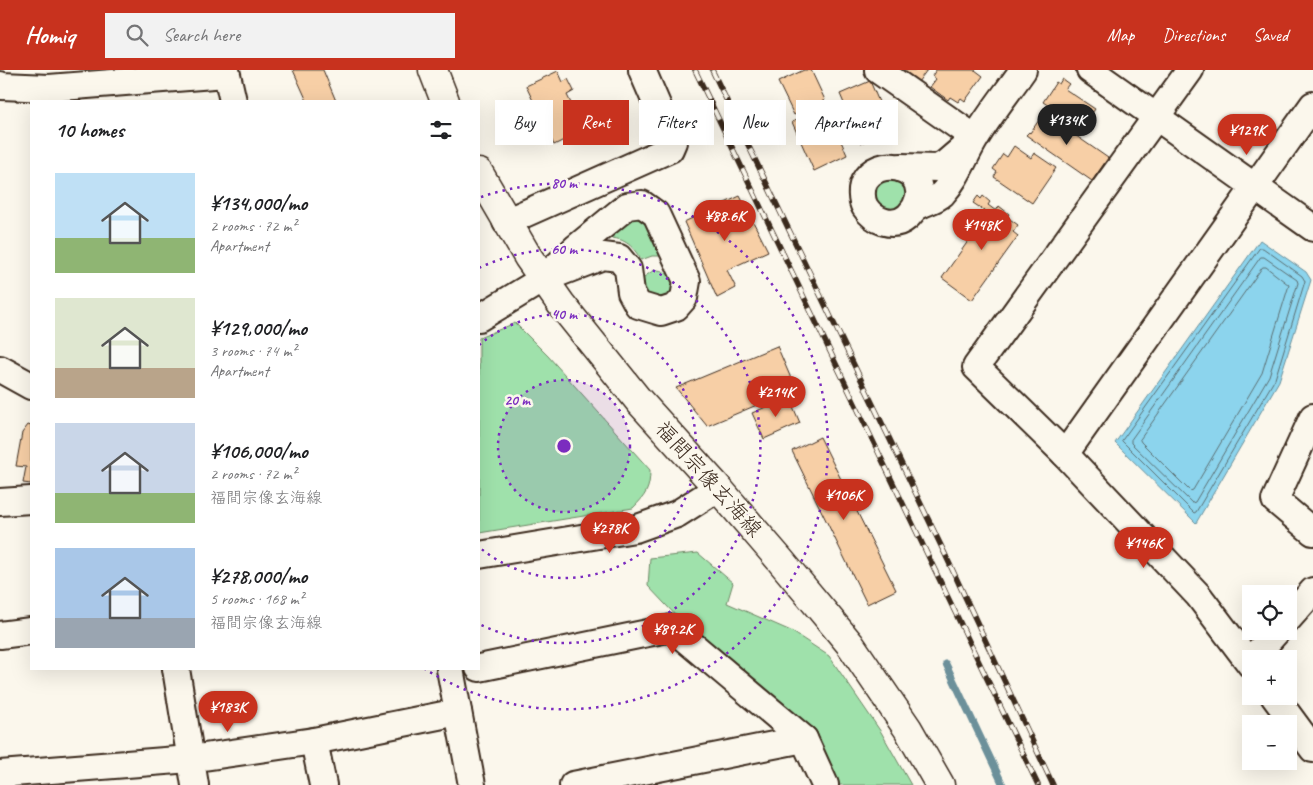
<!DOCTYPE html>
<html lang="en">
<head>
<meta charset="utf-8">
<style>
  body { margin:0; font-family:Caveat,"Klee One",sans-serif; background:#f2f2f2; color:#202124; height:100vh; display:flex; flex-direction:column; font-size:19px; white-space:nowrap }
  * { box-sizing:border-box; margin:0 }
  p { font-size:16px; color:#757577 }
  .icon { flex:none; width:28px; height:28px; fill:none; stroke:currentColor; stroke-width:2; stroke-linecap:round; stroke-linejoin:round }
  .map { position:relative; flex:1; overflow:hidden }
  .side { position:absolute; left:30px; top:30px; width:450px; height:570px; display:flex; flex-direction:column; background:#fff; border-radius:0px; box-shadow:0 5px 20px #0002 }
  .side>* { flex:none }
  .guide { position:absolute; left:495px; top:30px; width:475px; height:45px; display:flex; gap:10px }
  .controls { position:absolute; left:1242px; top:515px; display:grid; gap:10px }
  .controls a { display:grid; place-items:center; width:55px; height:55px; border-radius:0px; background:#fff; box-shadow:0 5px 20px #0002; font-size:25px }
  .price { position:absolute; translate:-50% -42px; padding:0 11px; border-radius:18px; background:#c8321e; color:#fff; font-size:16px; line-height:32px; filter:drop-shadow(0 1px 2px #0008) }
  .price::after { content:''; position:absolute; left:50%; top:30px; width:15px; height:11px; margin-left:-8px; background:inherit; clip-path:polygon(0 0,100% 0,50% 100%) }
  .price.active { background:#222; color:#fff }
  ul { padding:0; list-style:none }
  li { display:flex; align-items:center; gap:15px; height:125px; padding:0 25px }
  li span { display:grid; place-items:center; flex:none; width:140px; height:100px; border-radius:0px; color:#555 }
  li>.icon { margin-inline-start:auto }
  span .icon { width:60px; height:60px; fill:#fffc; stroke-width:1 }
  li b { font-size:21px }
  h2 { display:flex; justify-content:space-between; align-items:center; height:60px; padding:0 25px; font-size:21px }
  .tag { padding:0 18px; border-radius:0px; background:#fff; box-shadow:0 5px 20px #0002; font-size:18px; line-height:45px }
  .tag.active { background:#c8321e; color:#fff }
  header { display:flex; align-items:center; gap:30px; box-sizing:border-box; height:70px; padding:0 25px; background:#c8321e; color:#fff }
  header strong { font-size:24px }
  nav { display:flex; gap:28px; margin-inline-start:auto; font-size:18px }
  .search { width:350px; height:45px; background:#f2f2f2; display:flex; align-items:center; gap:12px; box-sizing:border-box; padding:0 18px; border-radius:0px; color:#757577; font-size:19px }
  .map>svg:first-child { display:block }
</style>
</head>
<body>
<header>
<strong>Homiq</strong>
<div class="search"><svg class="icon" aria-label="search" viewBox="0 0 24 24"><circle cx="10" cy="10" r="6"/><path d="M15 15l6 6"/></svg>Search here</div>
<nav><a>Map</a><a>Directions</a><a>Saved</a></nav>
</header>
<div class="map">
<svg width="1313" height="715" viewBox="0 0 1313 715">
  <rect width="100%" height="100%" fill="#fbf7ec"/>
  <filter id="ink" filterUnits="userSpaceOnUse"><feTurbulence type="fractalNoise" baseFrequency=".02" numOctaves="2"/><feDisplacementMap in="SourceGraphic" scale="10" xChannelSelector="R" yChannelSelector="G"/><feConvolveMatrix kernelMatrix="1 2 1 2 8 2 1 2 1" color-interpolation-filters="sRGB"/></filter>
  <g filter="url(#ink)">
    <!-- green -->
    <g fill="#9fe1ab" stroke="#6d8664">
      <path d="M894,104L910,122L903,138L888,143L874,133L873,116Z"/>
      <path d="M631,148L641,149L644,152L661,186H652L641,190C632,174 623,167 604,168Z"/>
      <path d="M654,200C672,199 679,217 667,229L649,230L642,213L644,207Z"/>
      <path d="M515,253L548,286L650,400C650,419 646,425 633,438L479,463V268Z"/>
      <path d="M698,483L733,513L727,533L791,561L829,586L881,662L911,715H836L648,516L650,488Z"/>
    </g>
    <!-- water -->
    <path fill="#8cd4ed" stroke="#6c909a" d="M1260,170L1306,202L1311,210L1279,311L1196,453L1115,373Z"/>
    <g fill="none" stroke-linecap="round" stroke-linejoin="round">
      <!-- shore -->
      <g stroke="#5b6e71" stroke-width="1">
        <path d="M1260,178H1263L1302,206L1305,211L1275,309L1196,442L1194,443L1122,371Z"/>
        <path d="M1261,187H1264L1297,210L1298,213L1269,306L1195,432L1192,433L1131,373V370Z"/>
        <path d="M1263,197H1266L1289,215L1262,303L1193,420L1190,421L1141,372L1140,370Z"/>
      </g>
      <!-- stream -->
      <path stroke="#6c909a" stroke-width="7" d="M946,594L1003,715"/>
    </g>
    <!-- building -->
    <g fill="#f7cfa6" stroke="#3b2a1e">
      <path d="M293,0H323L336,31H307Z"/>
      <path d="M804,0H811L825,30L794,45L778,12Z"/>
      <path d="M902,0H927L918,12Z"/>
      <path d="M936,0H975L983,6L965,31L961,28L958,32L950,27L948,30L930,17L936,9L932,6Z"/>
      <path d="M558,1L563,12L568,9L574,21L567,25L584,60L554,75L526,16Z"/>
      <path d="M1062,9L1069,14L1065,19L1095,39L1082,58L1043,32L1056,12L1059,14Z"/>
      <path d="M870,11L891,60L861,73L840,24Z"/>
      <path d="M826,37L847,85L814,101L792,52Z"/>
      <path d="M1046,40L1061,51L1059,54L1108,88L1092,111L1026,65L1029,62L1030,63Z"/>
      <path d="M1014,76L1031,88L1034,83L1056,98L1032,133L994,107L997,102L993,99L1003,84L1007,87Z"/>
      <path d="M740,126L768,181L727,200L736,218L717,228L684,152Z"/>
      <path d="M978,126L981,129L983,126L990,132L988,135L996,141L999,136L1009,144L1007,147L1018,155L1013,162L1018,166L972,230L942,208L988,143L973,133Z"/>
      <path d="M777,276L793,313L762,327L764,332L707,356L676,318Z"/>
      <path d="M789,327L800,353L764,369L752,343Z"/>
      <path d="M28,355L31,356V414L23,413L26,397L16,396L22,363Z"/>
      <path d="M820,367L896,520L867,534L792,381Z"/>
    </g>
    <g fill="none" stroke-linecap="round" stroke-linejoin="round">
      <!-- minor casing -->
      <g stroke="#3b2a1e" stroke-width="30">
        <g id="minor">
          <path d="M226,0L233,31"/>
          <path d="M878,0L975,68"/>
          <path d="M1090,0L1313,158"/>
          <path d="M1190,0L976,297L1065,384L1198,525L1251,595"/>
          <path d="M0,15L2,16L49,18L226,4"/>
          <path d="M901,97L938,98L946,93L967,75"/>
          <path d="M642,134L656,144L687,211L684,228L676,237L661,242L638,235L631,222L628,199L619,188L603,186L543,209L577,177L627,136Z"/>
          <path d="M915,138C916,135 918,131 919,127C923,96 878,85 864,112C861,119 861,130 865,137C874,151 893,159 907,147C910,145 912,141 915,138C923,132 934,131 942,124C957,108 964,87 975,69C989,45 1007,23 1023,0"/>
          <path d="M506,152L670,79L673,72L642,0"/>
          <path d="M479,248L543,209"/>
          <path d="M0,299L31,316"/>
          <path d="M1313,347L1275,430L1313,462"/>
          <path d="M1065,384L1313,35"/>
          <path d="M0,432L31,430"/>
          <path d="M479,485L635,459L677,444L718,418"/>
          <path d="M1289,548L1313,521"/>
          <path d="M0,565L31,561"/>
          <path d="M1252,589L1277,561"/>
          <path d="M479,598L672,558L804,669L825,715"/>
          <path d="M176,599L195,715"/>
          <path d="M450,599L472,715"/>
          <path d="M1274,626L1313,679"/>
          <path d="M314,671L323,715"/>
          <path d="M0,704L190,689L314,671L458,642"/>
          <path d="M573,715L804,669"/>
        </g>
      </g>
      <!-- major casing -->
      <g stroke="#3b2a1e" stroke-width="31">
        <g id="major">
          <path d="M433,0L445,31"/>
          <path d="M479,103L528,187L561,234L639,331L718,418L780,490L850,574L908,659L940,715"/>
        </g>
      </g>
      <!-- minor -->
      <use href="#minor" stroke="#fbf7ec" stroke-width="26"/>
      <!-- major -->
      <use href="#major" stroke="#fbf7ec" stroke-width="28"/>
      <!-- rail casing -->
      <g stroke="#3b2a1e" stroke-width="5.5">
        <g id="rail">
          <path d="M695,0L1038,715"/>
          <path d="M712,0L945,484L1053,715"/>
        </g>
      </g>
      <!-- rail -->
      <use href="#rail" stroke="#fbf7ec" stroke-width="4" stroke-dasharray="11" stroke-linecap="butt"/>
    </g>
  </g>
  <!-- distance rings -->
  <circle cx="564" cy="376" r="66" fill="#7b2cbf" fill-opacity=".12"/>
  <g fill="none" stroke="#7b2cbf" stroke-width="2.5" stroke-dasharray="2.5 5">
    <circle cx="564" cy="376" r="66"/>
    <path d="M479 275A132 132 0 1 1 479 477"/>
    <path d="M479 198A197 197 0 1 1 479 554"/>
    <path d="M481 127A263 263 0 1 1 425 599"/>
  </g>
  <g text-anchor="middle" stroke-width="5" stroke-linejoin="round" paint-order="stroke">
    <!-- street labels -->
    <g font-size="21" fill="#3b2a1e" stroke="#fbf7ec">
      <text transform="translate(709 409) rotate(48)" y="7">福間宗像玄海線</text>
    </g>
  </g>
  <circle cx="564" cy="376" r="8" fill="#7b2cbf" stroke="#fbf7ec" stroke-width="2.5"/>
  <g font-size="15" text-anchor="middle" font-weight="bold" fill="#7b2cbf" stroke="#fbf7ec" stroke-width="5" stroke-linejoin="round" paint-order="stroke">
    <text x="564" y="118">80 m</text>
    <text x="564" y="184">60 m</text>
    <text x="564" y="249">40 m</text>
    <text x="517" y="335">20 m</text>
  </g>
</svg>
<div class="controls">
<a><svg class="icon" aria-label="locate" viewBox="0 0 24 24"><circle cx="12" cy="12" r="6"/><path d="M12 2v4M12 18v4M2 12h4M18 12h4"/></svg></a>
<a>+</a>
<a>−</a>
</div>
<b class="price active" style="left:1067px;top:76px">¥134K</b>
<b class="price" style="left:1247px;top:86px">¥129K</b>
<b class="price" style="left:725px;top:172px">¥88.6K</b>
<b class="price" style="left:982px;top:181px">¥148K</b>
<b class="price" style="left:776px;top:348px">¥214K</b>
<b class="price" style="left:844px;top:451px">¥106K</b>
<b class="price" style="left:610px;top:484px">¥278K</b>
<b class="price" style="left:1144px;top:499px">¥146K</b>
<b class="price" style="left:673px;top:585px">¥89.2K</b>
<b class="price" style="left:228px;top:663px">¥183K</b>
<div class="guide">
<a class="tag">Buy</a>
<a class="tag active">Rent</a>
<a class="tag">Filters</a>
<a class="tag">New</a>
<a class="tag">Apartment</a>
</div>
<section class="side">
<h2>10 homes<svg class="icon" aria-label="filters" viewBox="0 0 24 24"><path d="M4 7h16M4 17h16"/><circle cx="9" cy="7" r="2"/><circle cx="15" cy="17" r="2"/></svg></h2>
<ul>
<li><span style="background:linear-gradient(#bfe0f5 65%,#8fb573 0)"><svg class="icon" aria-label="home" viewBox="0 0 24 24"><path d="M3 11l9-7 9 7M6 9v11h12V9"/></svg></span><div><b>¥134,000/mo</b><p>2 rooms · 72 m²</p><p>Apartment</p></div></li>
<li><span style="background:linear-gradient(#dfe7d0 70%,#b9a48a 0)"><svg class="icon" aria-label="home" viewBox="0 0 24 24"><path d="M3 11l9-7 9 7M6 9v11h12V9"/></svg></span><div><b>¥129,000/mo</b><p>3 rooms · 74 m²</p><p>Apartment</p></div></li>
<li><span style="background:linear-gradient(#c9d6e8 70%,#8fb573 0)"><svg class="icon" aria-label="home" viewBox="0 0 24 24"><path d="M3 11l9-7 9 7M6 9v11h12V9"/></svg></span><div><b>¥106,000/mo</b><p>2 rooms · 72 m²</p><p>福間宗像玄海線</p></div></li>
<li><span style="background:linear-gradient(#a9c7e8 70%,#9aa5b1 0)"><svg class="icon" aria-label="home" viewBox="0 0 24 24"><path d="M3 11l9-7 9 7M6 9v11h12V9"/></svg></span><div><b>¥278,000/mo</b><p>5 rooms · 168 m²</p><p>福間宗像玄海線</p></div></li>
</ul>
</section>
</div>
</body>
</html>
